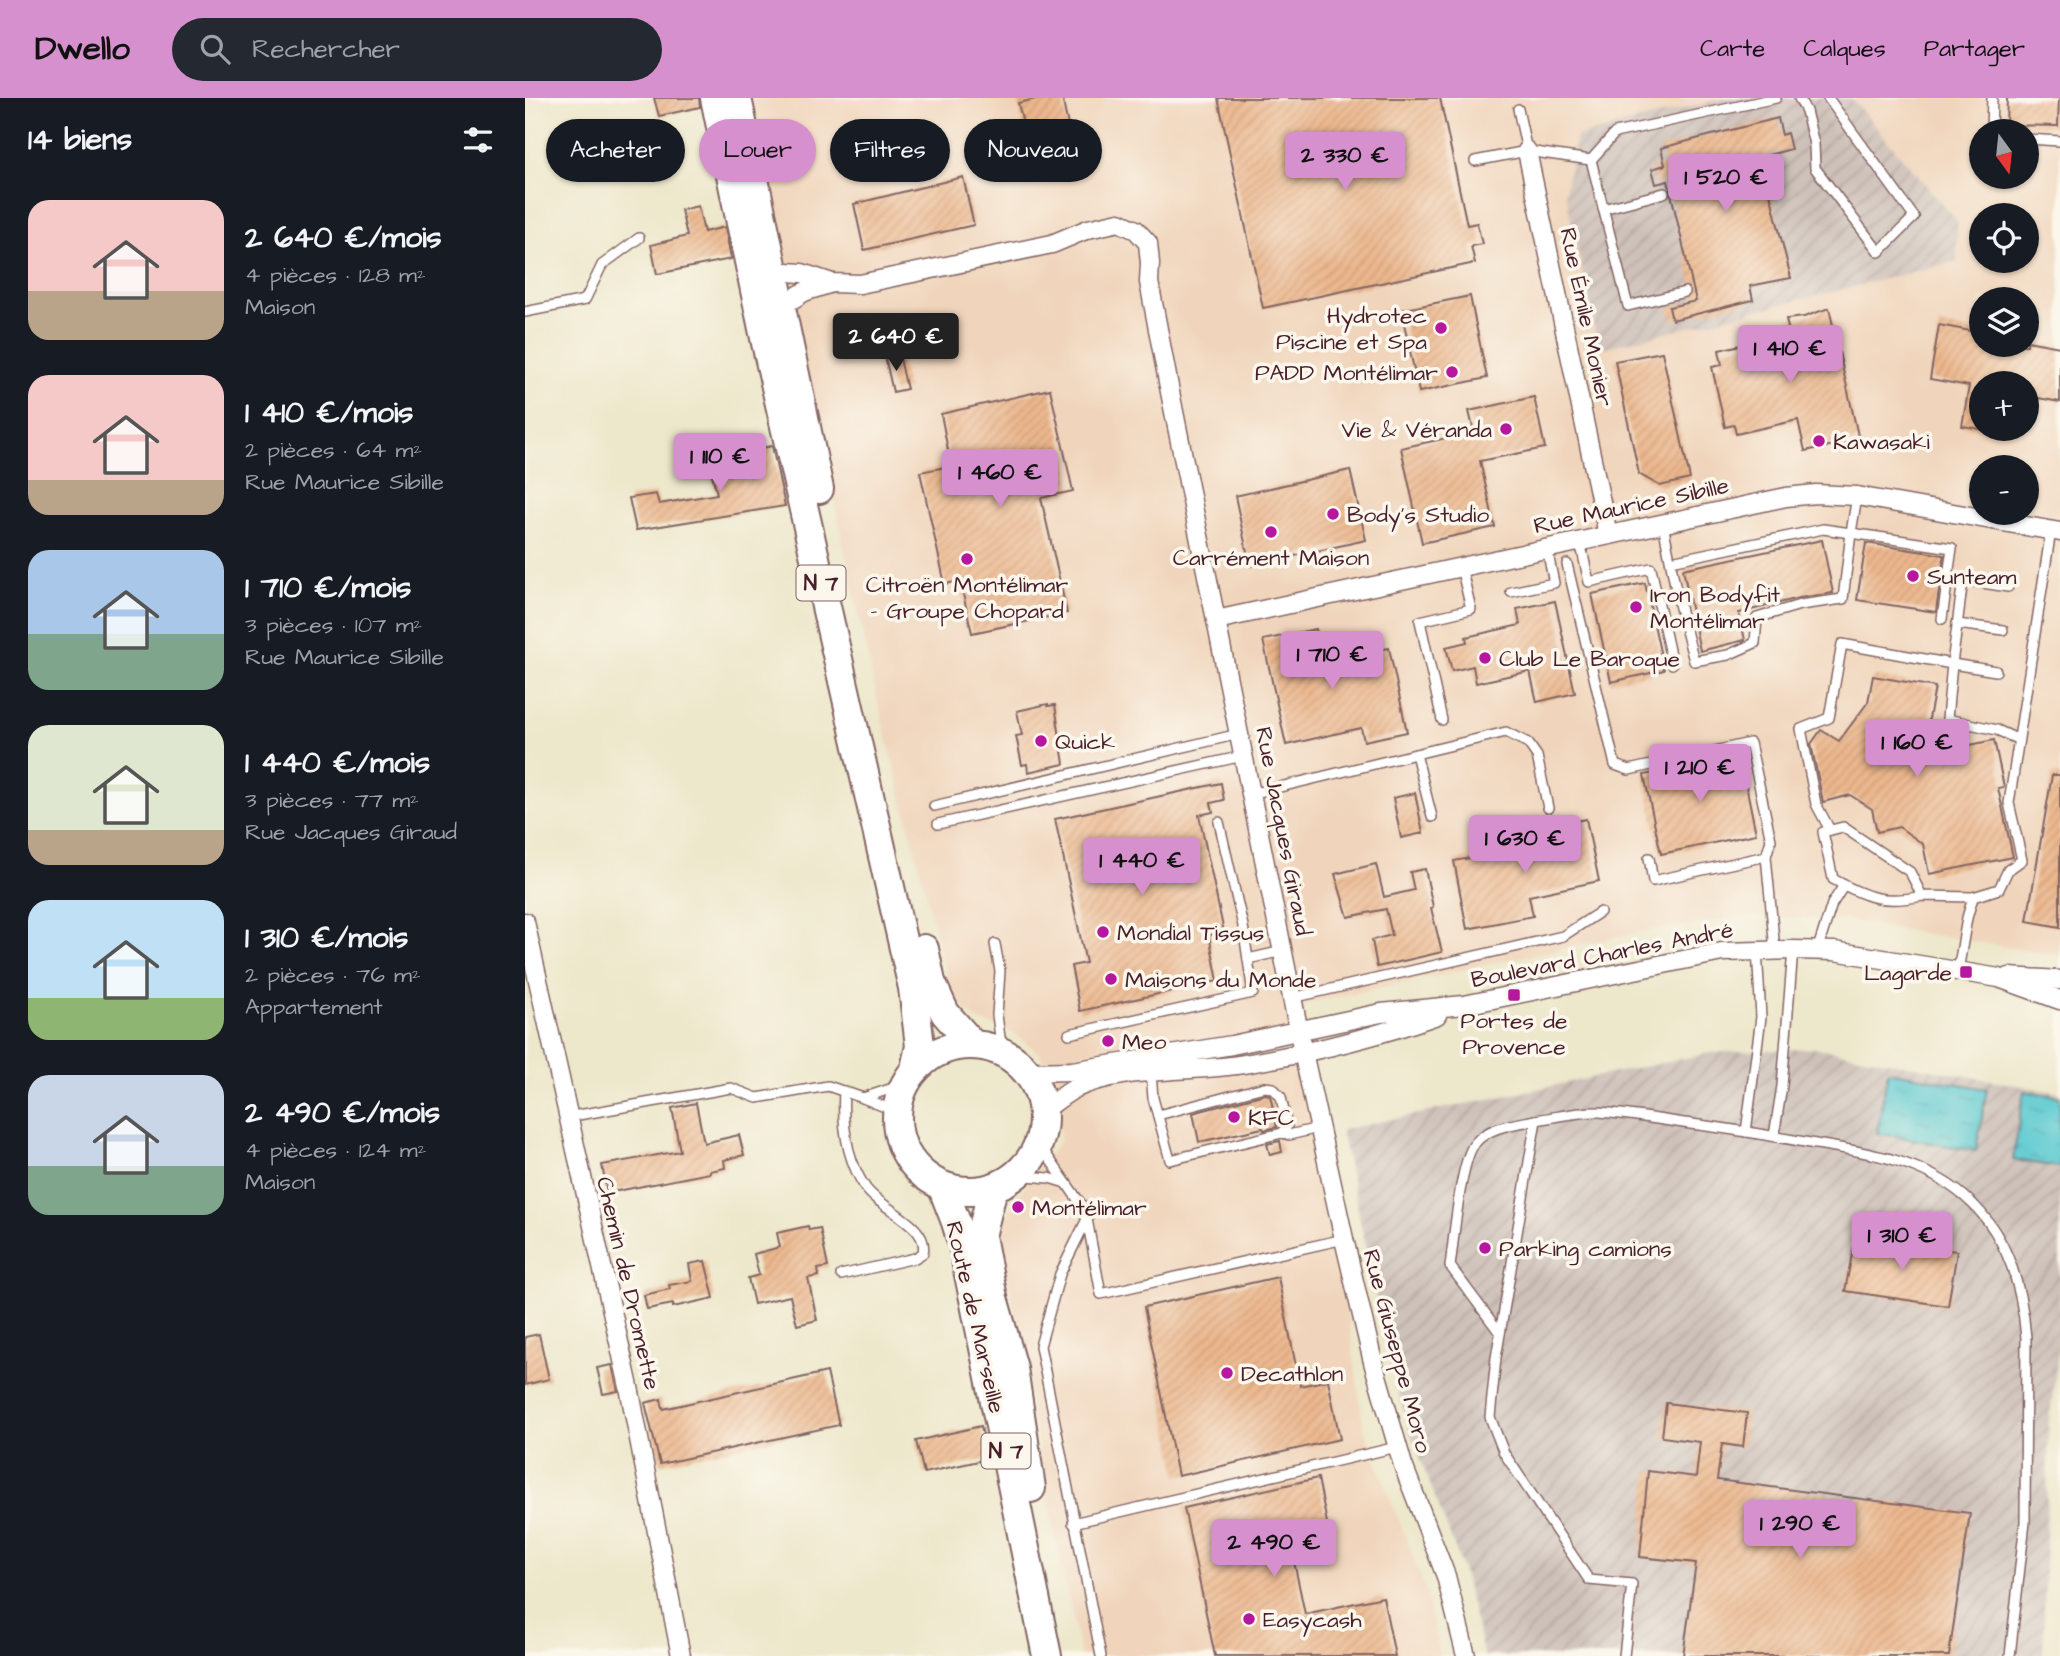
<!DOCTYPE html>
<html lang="fr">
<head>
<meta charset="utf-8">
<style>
  body { margin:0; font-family:"Architects Daughter",sans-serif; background:#242831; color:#f1f3f6; height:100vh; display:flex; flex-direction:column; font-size:26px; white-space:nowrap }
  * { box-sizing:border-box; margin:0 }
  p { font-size:23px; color:#9ea1a6 }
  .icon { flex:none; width:38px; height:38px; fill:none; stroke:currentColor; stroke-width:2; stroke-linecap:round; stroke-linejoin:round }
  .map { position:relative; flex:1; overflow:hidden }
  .panel { display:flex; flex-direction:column; background:#171b24; width:525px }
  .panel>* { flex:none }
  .guide { position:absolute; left:21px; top:21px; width:665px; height:63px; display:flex; gap:14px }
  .needle { width:46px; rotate:165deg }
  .controls { position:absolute; left:1444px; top:21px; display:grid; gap:14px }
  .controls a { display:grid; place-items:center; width:70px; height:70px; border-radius:50%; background:#171b24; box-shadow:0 2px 5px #0004; font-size:35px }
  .price { position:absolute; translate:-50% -60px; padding:0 16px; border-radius:7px; background:#d690ce; color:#111; font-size:23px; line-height:46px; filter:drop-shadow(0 2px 4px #0008) }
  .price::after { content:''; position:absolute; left:50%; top:42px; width:21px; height:16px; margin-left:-10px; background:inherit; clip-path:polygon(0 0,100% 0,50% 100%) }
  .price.selected { background:#222; color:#fff }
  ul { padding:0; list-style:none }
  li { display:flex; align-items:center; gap:21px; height:175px; padding:0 28px }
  li span { display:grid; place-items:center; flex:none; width:196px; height:140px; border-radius:21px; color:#555 }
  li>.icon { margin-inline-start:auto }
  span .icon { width:84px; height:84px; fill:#fffc; stroke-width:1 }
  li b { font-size:30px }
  h2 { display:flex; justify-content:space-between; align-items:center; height:84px; padding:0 28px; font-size:30px }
  .tag { padding:0 24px; border-radius:32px; background:#171b24; box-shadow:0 2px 5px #0004; font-size:24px; line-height:63px }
  .tag.selected { background:#d690ce; color:#111 }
  header { display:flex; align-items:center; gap:42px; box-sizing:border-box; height:98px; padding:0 35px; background:#d690ce; color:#111 }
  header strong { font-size:33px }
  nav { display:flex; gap:38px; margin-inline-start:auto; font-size:24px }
  .search { width:490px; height:63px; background:#242831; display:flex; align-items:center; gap:18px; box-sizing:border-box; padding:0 24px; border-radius:38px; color:#9ea1a6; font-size:26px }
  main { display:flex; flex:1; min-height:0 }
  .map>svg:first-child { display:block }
</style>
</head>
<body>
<header>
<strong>Dwello</strong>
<div class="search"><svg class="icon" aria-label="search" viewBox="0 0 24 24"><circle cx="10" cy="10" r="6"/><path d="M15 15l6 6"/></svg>Rechercher</div>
<nav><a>Carte</a><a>Calques</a><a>Partager</a></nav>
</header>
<main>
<section class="panel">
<h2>14 biens<svg class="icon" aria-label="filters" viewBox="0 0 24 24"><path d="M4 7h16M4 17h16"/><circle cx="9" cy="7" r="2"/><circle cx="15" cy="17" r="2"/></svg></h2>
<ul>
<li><span style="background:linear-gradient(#f6c9c9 65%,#b9a48a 0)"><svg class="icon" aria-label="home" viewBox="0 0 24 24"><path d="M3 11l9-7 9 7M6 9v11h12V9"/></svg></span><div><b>2 640 €/mois</b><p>4 pièces · 128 m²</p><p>Maison</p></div></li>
<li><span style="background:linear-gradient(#f6c9c9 75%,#b9a48a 0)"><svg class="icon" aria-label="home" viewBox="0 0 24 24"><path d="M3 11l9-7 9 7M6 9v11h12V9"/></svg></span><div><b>1 410 €/mois</b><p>2 pièces · 64 m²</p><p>Rue Maurice Sibille</p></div></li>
<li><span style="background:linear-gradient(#a9c7e8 60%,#7fa58c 0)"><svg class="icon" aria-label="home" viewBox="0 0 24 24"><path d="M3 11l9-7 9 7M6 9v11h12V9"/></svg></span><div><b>1 710 €/mois</b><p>3 pièces · 107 m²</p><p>Rue Maurice Sibille</p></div></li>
<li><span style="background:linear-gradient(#dfe7d0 75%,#b9a48a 0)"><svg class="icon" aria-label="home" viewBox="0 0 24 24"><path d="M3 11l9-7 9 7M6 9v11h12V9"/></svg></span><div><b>1 440 €/mois</b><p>3 pièces · 77 m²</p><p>Rue Jacques Giraud</p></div></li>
<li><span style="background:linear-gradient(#bfe0f5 70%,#8fb573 0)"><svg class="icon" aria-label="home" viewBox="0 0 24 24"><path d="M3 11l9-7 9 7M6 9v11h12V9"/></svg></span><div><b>1 310 €/mois</b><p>2 pièces · 76 m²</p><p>Appartement</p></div></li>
<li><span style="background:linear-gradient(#c9d6e8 65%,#7fa58c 0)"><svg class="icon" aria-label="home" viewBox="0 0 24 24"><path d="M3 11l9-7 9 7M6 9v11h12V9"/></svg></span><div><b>2 490 €/mois</b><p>4 pièces · 124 m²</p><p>Maison</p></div></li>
</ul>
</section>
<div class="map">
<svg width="1535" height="1558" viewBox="0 0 1535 1558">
  <defs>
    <pattern id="industrial-furrows" width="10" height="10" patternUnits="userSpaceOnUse" patternTransform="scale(1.75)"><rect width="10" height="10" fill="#cec1b9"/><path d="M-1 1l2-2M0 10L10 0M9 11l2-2" fill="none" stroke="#b2a59f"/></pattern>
    <pattern id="water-ripples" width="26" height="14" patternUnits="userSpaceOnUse" patternTransform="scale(1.75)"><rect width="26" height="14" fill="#5dcad0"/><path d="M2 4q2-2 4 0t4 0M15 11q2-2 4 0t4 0" fill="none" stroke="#52adb3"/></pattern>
    <pattern id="building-hatch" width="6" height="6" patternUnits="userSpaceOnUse" patternTransform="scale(1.75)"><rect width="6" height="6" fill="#ecb78d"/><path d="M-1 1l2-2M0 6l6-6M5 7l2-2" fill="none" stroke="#cc9d7a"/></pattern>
  </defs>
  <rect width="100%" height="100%" fill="#fbf7ec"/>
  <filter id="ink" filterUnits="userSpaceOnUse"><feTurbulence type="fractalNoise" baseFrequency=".0143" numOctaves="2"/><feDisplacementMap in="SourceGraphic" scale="14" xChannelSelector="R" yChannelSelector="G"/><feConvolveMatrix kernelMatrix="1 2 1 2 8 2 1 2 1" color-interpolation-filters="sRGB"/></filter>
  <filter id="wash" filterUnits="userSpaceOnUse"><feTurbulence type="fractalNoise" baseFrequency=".00686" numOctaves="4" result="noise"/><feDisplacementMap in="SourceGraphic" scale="28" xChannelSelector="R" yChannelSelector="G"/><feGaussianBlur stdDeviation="1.57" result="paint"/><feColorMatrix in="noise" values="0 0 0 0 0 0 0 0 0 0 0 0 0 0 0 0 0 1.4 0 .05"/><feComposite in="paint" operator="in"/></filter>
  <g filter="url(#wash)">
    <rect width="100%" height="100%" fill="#ede7cb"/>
    <!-- built -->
    <path fill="#f0d5bc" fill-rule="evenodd" d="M224,0H1535V858L1320,822L1230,818L1113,834L779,906L839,1332L901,1493L914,1558H556L520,1392L486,1194L473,1138L492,1099L536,1041L516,957L490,936L453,922L427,900L352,600L247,116ZM1456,33H1502V79H1456ZM1456,117H1502V163H1456ZM1456,201H1502V247H1456ZM1456,285H1502V331H1456ZM1456,369H1502V415H1456Z"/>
    <!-- industrial -->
    <g fill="url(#industrial-furrows)">
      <path d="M1200,0H1326L1432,123V163L1074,251L1040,94L1051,39Z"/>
      <path d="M1290,950L1535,995V1241L1524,1324L1518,1558H959L936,1466L884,1331L865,1264L816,1032L1185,955Z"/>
    </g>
    <!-- water -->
    <g fill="url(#water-ripples)" stroke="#54747e" stroke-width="2">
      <path d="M1363,973L1462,991L1451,1053L1352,1035Z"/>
      <path d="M1499,993L1535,999V1069L1488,1062Z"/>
    </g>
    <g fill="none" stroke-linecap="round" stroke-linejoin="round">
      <!-- stream -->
      <path stroke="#5dcad0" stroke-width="5" d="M501,1558L504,1555"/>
    </g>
    <g id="blocks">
      <!-- building -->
      <g fill="url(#building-hatch)">
        <path d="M129,0H174L175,9L134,18Z"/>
        <path d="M515,0H537L551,63L510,73L493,5Z"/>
        <path d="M693,0H915L942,127L952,125L957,146L946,148L950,165L738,210Z"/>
        <path d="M1482,0H1534L1533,28L1481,27Z"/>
        <path d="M1253,20L1257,37L1262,35L1266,51L1236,59L1266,180L1225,188L1228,202L1147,222L1144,209L1171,203L1143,83L1131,86L1127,71L1140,67L1136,50Z"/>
        <path d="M370,32L377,63L324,76L319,44Z"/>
        <path d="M438,79L449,127L339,152L329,106Z"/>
        <path d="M173,108L179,134L200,129L206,161L132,176L126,147L162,138L156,112Z"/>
        <path d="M945,198L962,280L894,294L876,212Z"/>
        <path d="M1304,210L1334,342L1280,353L1273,322L1211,336L1209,327L1200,329L1187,269L1197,267L1194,252L1233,243L1235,252L1267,248L1261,221L1279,219Z"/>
        <path d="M1414,227L1456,235V247H1502V243L1535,249V304L1502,298V285H1456V331L1437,328L1444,288L1405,281Z"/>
        <path d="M1137,254L1165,381L1135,388L1114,376L1090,263Z"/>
        <path d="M374,256L382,291L368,294L360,259Z"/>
        <path d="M525,291L548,393L516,400L542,515L447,535L435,483L420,486L395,374L426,368L416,316Z"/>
        <path d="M1009,299L1020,350L955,363L970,429L897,445L876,350L949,334L944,313Z"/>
        <path d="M247,348L260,408L111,432L104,400L131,396L134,406L192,396L185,369L211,363L209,356Z"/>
        <path d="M825,372L841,442L725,468L710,398Z"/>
        <path d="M1297,442L1308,495L1274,500L1214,515L1220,542L1175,553L1158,471Z"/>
        <path d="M1341,445L1419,457L1411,514L1332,502Z"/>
        <path d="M1120,485L1139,572L1086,584L1067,496Z"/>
        <path d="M1030,503L1050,595L1012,604L1005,573L951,585L948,568L927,573L921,549L942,544L941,539L995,527L992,511Z"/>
        <path d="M791,531L798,564L864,550L882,634L839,643L836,630L761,647L738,542Z"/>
        <path d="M1348,578L1410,589L1400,642L1417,653L1469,642L1479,689L1473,690L1488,759L1404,776L1398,746L1374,729L1352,734L1347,711L1325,697L1298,704L1286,646L1296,632L1314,643L1343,604Z"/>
        <path d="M523,606V608L530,607L539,666L503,674L502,666L497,667L491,638L497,637L492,613Z"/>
        <path d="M1215,657L1231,736L1136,756L1119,677Z"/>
        <path d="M1527,677H1535V829L1502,823Z"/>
        <path d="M696,685L699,702L686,705L688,714L674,717L699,834L684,837L693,883L555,913L546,868L561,865L530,721Z"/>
        <path d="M890,695L898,735L876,740L868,700Z"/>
        <path d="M1061,721L1074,783L1004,798L1008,818L942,831L929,763L1020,746L1017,730Z"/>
        <path d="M851,766L859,799L889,792L885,774L900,771L908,809L906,810L917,854L852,869L847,842L867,837L861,811L823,819L810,776Z"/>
        <path d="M740,996L745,997L752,1029L739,1032L738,1030L674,1044L668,1015Z"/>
        <path d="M171,1005L179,1045L214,1037L219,1057L199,1062L200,1070L185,1073V1075L82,1095L77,1067L155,1053L147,1010Z"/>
        <path d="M755,1043L757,1054L745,1057L742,1046Z"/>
        <path d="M283,1128L284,1132L295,1130L303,1169L293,1171L294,1178L283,1180L292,1222L272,1227L265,1198L229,1206L223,1180L234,1177L229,1156L255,1149L252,1135Z"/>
        <path d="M1330,1140L1432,1153L1423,1208L1320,1193Z"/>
        <path d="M180,1163L189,1200L148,1209V1206L122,1211L119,1197L145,1191L144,1187L167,1183L164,1166Z"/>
        <path d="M753,1179L775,1288L803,1282L815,1341L653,1378L619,1209Z"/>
        <path d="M14,1236L24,1281L0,1287V1239Z"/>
        <path d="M87,1267L93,1293L78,1296L72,1270Z"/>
        <path d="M302,1274L314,1327L135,1366L120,1305L136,1301L138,1311Z"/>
        <path d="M1141,1305L1222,1315L1218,1349L1197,1346L1192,1382L1445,1415L1424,1558H1158L1171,1465L1115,1459L1123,1373L1171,1379L1175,1344L1137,1339Z"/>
        <path d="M456,1328L463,1361L399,1375L391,1343Z"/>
        <path d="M793,1380L806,1445L767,1454L780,1516L858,1499L870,1558H690L659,1410Z"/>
      </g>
    </g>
  </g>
  <g filter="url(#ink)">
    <use href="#blocks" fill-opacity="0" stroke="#836563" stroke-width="2"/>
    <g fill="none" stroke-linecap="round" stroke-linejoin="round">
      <!-- lane casing -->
      <g stroke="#836563" stroke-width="12">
        <g id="lane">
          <path d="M1274,0L1281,13L1289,46L1290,70L1354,154L1389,119L1303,0"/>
          <path d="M993,11L1002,53"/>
          <path d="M1466,33L1467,0"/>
          <path d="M1502,41L1535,43"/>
          <path d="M1066,62L1103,208L1160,194"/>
          <path d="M950,63L1002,53L1066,62L1090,35L1251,0"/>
          <path d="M1078,111L1139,95"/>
          <path d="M0,214L60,202L77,167L114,140"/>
          <path d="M1138,426L1153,502L1169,563L1203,557L1230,545L1232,520L1275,507L1318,501L1326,435L1427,450L1417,521"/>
          <path d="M1055,443L1064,484L1126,470L1147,566"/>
          <path d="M1146,463L1298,431L1326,435L1332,398"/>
          <path d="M1042,466L1090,667L1104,672L1225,645L1246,742L1241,758"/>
          <path d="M986,494L1029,485L1022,451"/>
          <path d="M1432,526L1478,532"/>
          <path d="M1471,573L1427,566L1438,482L1483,489"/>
          <path d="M917,622L895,523L946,511L936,469"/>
          <path d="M891,656L907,719"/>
          <path d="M726,696L981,634L1003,645L1012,658L1023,710"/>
          <path d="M409,708L714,636"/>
          <path d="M413,726L718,658"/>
          <path d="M1305,732L1291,706L1276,631L1304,620L1317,546L1427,566L1422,621L1472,632L1492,641"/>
          <path d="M1124,760L1128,783L1241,758L1250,852"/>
          <path d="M1397,798C1359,806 1342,800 1308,781L1298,734L1318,729L1385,774L1397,798L1448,799L1442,820L1433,873"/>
          <path d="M1448,799L1474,791L1483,772L1497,762L1484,705L1526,432"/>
          <path d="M470,846L475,873L472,917L477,954"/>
          <path d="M1292,853L1307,806L1319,787"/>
          <path d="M723,861L758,853"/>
          <path d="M767,900L1038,838L1075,814"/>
          <path d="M544,936L728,895L718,828L694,724"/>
          <path d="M626,975L628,1000L645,1062L757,1035L764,1037L794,1030"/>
          <path d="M338,1000L380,986"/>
          <path d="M633,1017L739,989L748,990L756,999L762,1028L757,1035"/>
          <path d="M42,1019L206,990L232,1000L303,988L338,1000L372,1014"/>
          <path d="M1221,1034L1236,919L1232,852"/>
          <path d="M1249,1038L1257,988L1268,852"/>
          <path d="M514,1046L556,1106L562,1121L576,1196L819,1141"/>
          <path d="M491,1077L524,1080L541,1085"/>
          <path d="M562,1121L535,1176L515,1248L576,1558"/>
          <path d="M316,1177L390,1160L398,1155C405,1126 354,1111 340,1089C321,1060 317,1027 319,993"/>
          <path d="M975,1235L925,1168C929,1142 935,1063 950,1045C964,1028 991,1026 1011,1022"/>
          <path d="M548,1425L872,1349"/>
          <path d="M1099,1558L1107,1486L1064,1482L979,1355L965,1319L971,1260L1011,1022C1031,1019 1054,1013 1074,1014C1107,1016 1141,1023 1174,1027C1212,1032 1248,1038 1285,1045C1340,1054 1395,1061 1439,1098C1481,1133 1497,1188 1501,1240L1500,1424L1485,1558"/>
        </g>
      </g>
      <!-- street casing -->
      <g stroke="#836563" stroke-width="21">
        <g id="street">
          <path d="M1002,53L1083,437"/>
          <path d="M247,173L277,175L307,185L335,186L527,146L563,131L594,124L611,132L623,145L625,165L624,184L645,294L778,954L819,1141L848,1264L878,1367L921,1478L941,1558"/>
          <path d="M255,209L279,194L307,185"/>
          <path d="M691,522L1261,399L1291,396L1332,398L1535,434"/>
          <path d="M0,824L104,1289L156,1558"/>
          <path d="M1484,879L1535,882"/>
          <path d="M502,974L547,973L707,947L856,915L939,907L1197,854L1268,852L1309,853L1474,880L1535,902"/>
          <path d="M518,1013C528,1006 538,997 549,991C595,968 668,975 719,966C784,955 850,939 912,917"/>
        </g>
      </g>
      <!-- primary casing -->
      <g stroke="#836563" stroke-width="32">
        <g id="primary">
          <path d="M190,0L241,245L388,890L395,948L390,971"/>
          <path d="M212,0L294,391"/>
          <path d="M399,851L406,884L420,915L448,947"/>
          <circle cx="445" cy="1020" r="73"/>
          <path d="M417,1088L431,1124L438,1147L522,1558"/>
          <path d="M468,1090L456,1138L468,1200L488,1270L506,1390"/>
        </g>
      </g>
      <!-- lane -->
      <use href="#lane" stroke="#fff" stroke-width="9"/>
      <!-- street -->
      <use href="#street" stroke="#fff" stroke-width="18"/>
      <!-- primary -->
      <use href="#primary" stroke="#fff" stroke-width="28"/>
    </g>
  </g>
  <!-- markers -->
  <g fill="#b5179e" stroke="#fbf7ec" stroke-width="2.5">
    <circle cx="916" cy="230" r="7"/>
    <circle cx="927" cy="274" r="7"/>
    <circle cx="981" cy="331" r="7"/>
    <circle cx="1294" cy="343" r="7"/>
    <circle cx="808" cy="416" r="7"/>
    <circle cx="746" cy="434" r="7"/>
    <circle cx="442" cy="461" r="7"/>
    <circle cx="1388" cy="478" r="7"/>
    <circle cx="1111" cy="509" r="7"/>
    <circle cx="960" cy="560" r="7"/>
    <circle cx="516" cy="643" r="7"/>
    <circle cx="578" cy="834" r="7"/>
    <rect x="1434" y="867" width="14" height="14" rx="3.5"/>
    <circle cx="586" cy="881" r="7"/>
    <rect x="982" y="890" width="14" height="14" rx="3.5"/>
    <circle cx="583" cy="943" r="7"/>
    <circle cx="709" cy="1019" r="7"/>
    <circle cx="493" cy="1109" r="7"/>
    <circle cx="960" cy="1150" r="7"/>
    <circle cx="702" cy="1275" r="7"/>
    <circle cx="724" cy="1521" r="7"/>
  </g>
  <g text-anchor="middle" stroke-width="7" stroke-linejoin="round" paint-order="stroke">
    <!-- shield labels -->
    <g fill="#fbf7ec" stroke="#7f6065" stroke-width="2">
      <rect x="271.5" y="467.5" width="49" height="35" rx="5"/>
      <rect x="456.5" y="1335.5" width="49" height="35" rx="5"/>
    </g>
    <g font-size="21" font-weight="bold" fill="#4a1f2b">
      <text x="296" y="492">N 7</text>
      <text x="481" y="1360">N 7</text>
    </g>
    <!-- poi labels -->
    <g font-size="23" fill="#4a1f2b" stroke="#fbf7ec" text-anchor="start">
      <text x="902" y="225" text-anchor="end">Hydrotec<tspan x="902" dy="26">Piscine et Spa</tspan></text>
      <text x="913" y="282" text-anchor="end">PADD Montélimar</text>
      <text x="967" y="339" text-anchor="end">Vie &amp; Véranda</text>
      <text x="1308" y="351">Kawasaki</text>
      <text x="822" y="424">Body's Studio</text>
      <text x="746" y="467" text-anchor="middle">Carrément Maison</text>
      <text x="1402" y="486">Sunteam</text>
      <text x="442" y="494" text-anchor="middle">Citroën Montélimar<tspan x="442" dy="26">- Groupe Chopard</tspan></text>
      <text x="1125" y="504">Iron Bodyfit<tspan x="1125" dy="26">Montélimar</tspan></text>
      <text x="974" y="568">Club Le Baroque</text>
      <text x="530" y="651">Quick</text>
      <text x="592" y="842">Mondial Tissus</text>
      <text x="1427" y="882" text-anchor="end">Lagarde</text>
      <text x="600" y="889">Maisons du Monde</text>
      <text x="989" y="930" text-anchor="middle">Portes de<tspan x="989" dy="26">Provence</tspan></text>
      <text x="597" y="951">Meo</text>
      <text x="723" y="1027">KFC</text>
      <text x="507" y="1117">Montélimar</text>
      <text x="974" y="1158">Parking camions</text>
      <text x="716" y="1283">Decathlon</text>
      <text x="738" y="1529">Easycash</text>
    </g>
    <!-- street labels -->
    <g font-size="23" fill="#4a1f2b" stroke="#fbf7ec">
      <text transform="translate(1062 219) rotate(78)" y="8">Rue Émile Monier</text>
      <text transform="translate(1106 407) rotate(-12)" y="8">Rue Maurice Sibille</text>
      <text transform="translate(759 733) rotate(79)" y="8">Rue Jacques Giraud</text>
      <text transform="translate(1077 856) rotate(-11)" y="8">Boulevard Charles André</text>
      <text transform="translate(104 1185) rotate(77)" y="8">Chemin de Dromette</text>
      <text transform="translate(451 1219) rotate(77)" y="8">Route de Marseille</text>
      <text transform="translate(873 1253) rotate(75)" y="8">Rue Giuseppe Moro</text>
    </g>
  </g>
</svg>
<div class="controls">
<a><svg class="needle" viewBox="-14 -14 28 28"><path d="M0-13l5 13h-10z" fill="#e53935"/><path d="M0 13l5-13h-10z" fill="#9ea1a6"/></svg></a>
<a><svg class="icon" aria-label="locate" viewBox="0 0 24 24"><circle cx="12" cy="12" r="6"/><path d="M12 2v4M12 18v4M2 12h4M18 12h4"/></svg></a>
<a><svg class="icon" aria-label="layers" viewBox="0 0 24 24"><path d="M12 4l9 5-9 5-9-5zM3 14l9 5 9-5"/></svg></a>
<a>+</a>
<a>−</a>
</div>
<b class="price" style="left:820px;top:94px">2 330 €</b>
<b class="price" style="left:1201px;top:116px">1 520 €</b>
<b class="price selected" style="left:371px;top:275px">2 640 €</b>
<b class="price" style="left:1265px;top:287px">1 410 €</b>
<b class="price" style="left:195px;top:395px">1 110 €</b>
<b class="price" style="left:475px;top:411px">1 460 €</b>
<b class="price" style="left:807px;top:593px">1 710 €</b>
<b class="price" style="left:1392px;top:681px">1 160 €</b>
<b class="price" style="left:1175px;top:706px">1 210 €</b>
<b class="price" style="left:1000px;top:777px">1 630 €</b>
<b class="price" style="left:617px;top:799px">1 440 €</b>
<b class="price" style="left:1377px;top:1174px">1 310 €</b>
<b class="price" style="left:1275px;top:1462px">1 290 €</b>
<b class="price" style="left:749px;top:1481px">2 490 €</b>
<div class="guide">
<a class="tag">Acheter</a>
<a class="tag selected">Louer</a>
<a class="tag">Filtres</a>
<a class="tag">Nouveau</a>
</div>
</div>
</main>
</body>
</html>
